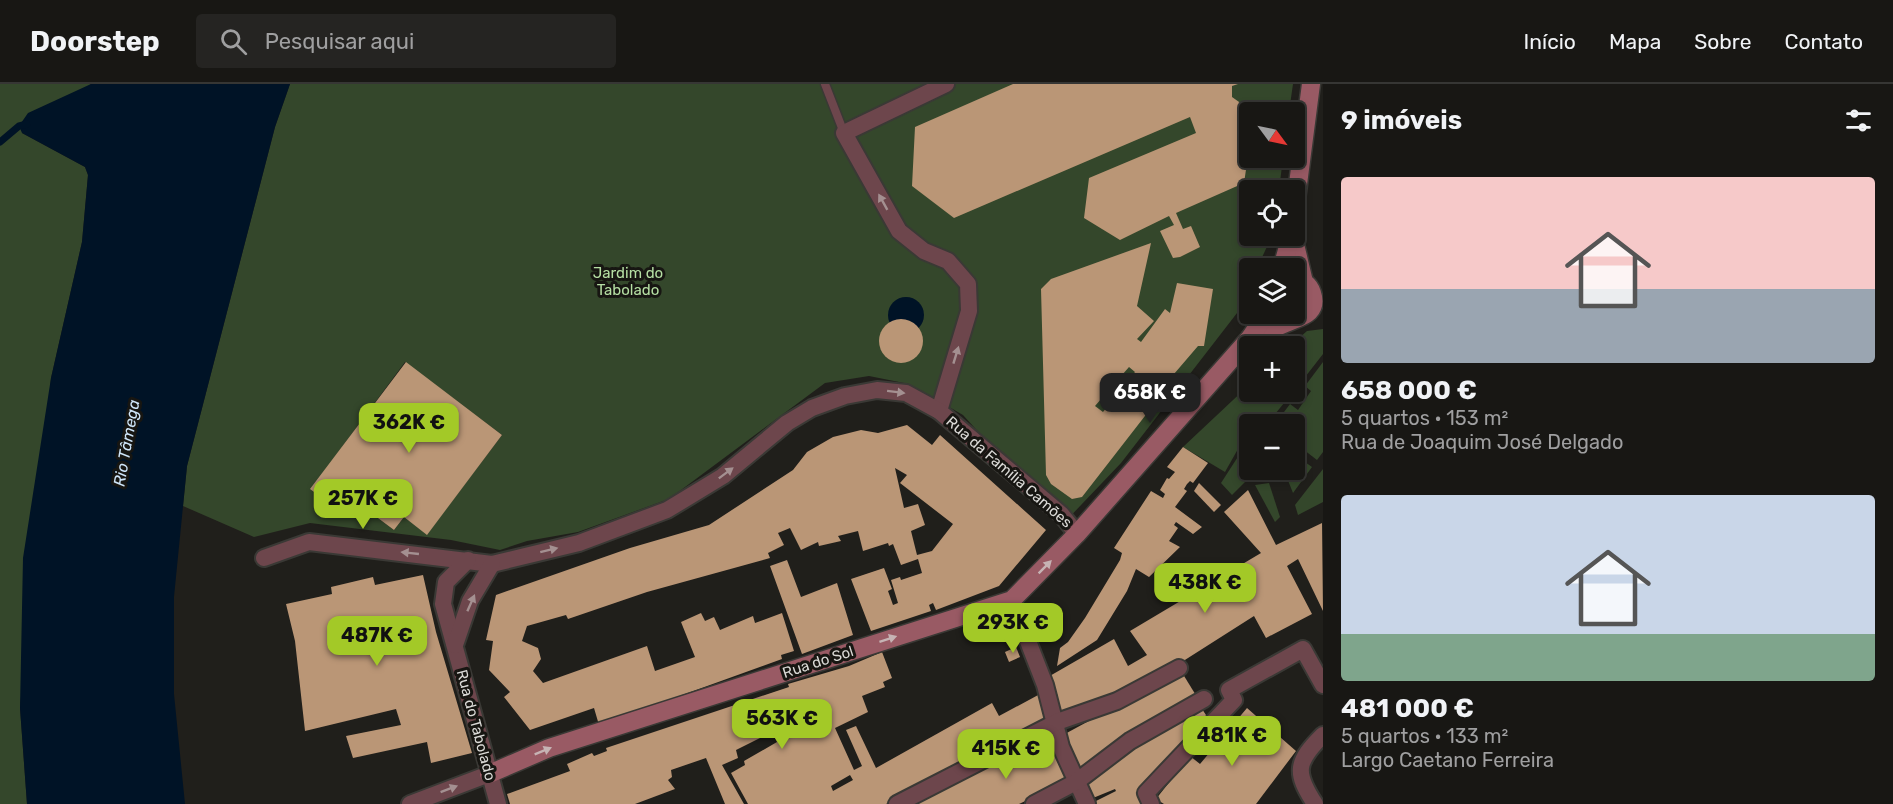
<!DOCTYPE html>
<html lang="pt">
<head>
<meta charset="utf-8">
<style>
  body { margin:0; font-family:Rubik,sans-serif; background:#252422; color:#f1f3f6; height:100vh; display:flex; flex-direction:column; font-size:22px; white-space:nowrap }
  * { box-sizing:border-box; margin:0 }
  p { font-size:20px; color:#9f9fa0 }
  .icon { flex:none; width:33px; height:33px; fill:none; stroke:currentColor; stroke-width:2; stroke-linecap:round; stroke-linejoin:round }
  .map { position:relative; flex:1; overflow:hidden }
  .panel { display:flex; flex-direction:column; background:#181714; width:570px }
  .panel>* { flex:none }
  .needle { width:39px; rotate:123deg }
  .fabs { position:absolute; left:1239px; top:18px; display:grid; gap:12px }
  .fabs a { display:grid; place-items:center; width:66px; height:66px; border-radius:6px; background:#181714; box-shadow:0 3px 9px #0003,0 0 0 2px #363634; font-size:30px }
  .price { position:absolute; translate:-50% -51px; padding:0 14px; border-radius:12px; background:#a3c927; color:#111; font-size:20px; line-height:39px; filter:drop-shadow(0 2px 3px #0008) }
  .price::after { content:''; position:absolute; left:50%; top:36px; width:18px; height:14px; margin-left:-9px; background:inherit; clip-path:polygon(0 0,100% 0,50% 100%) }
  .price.selected { background:#222; color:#fff }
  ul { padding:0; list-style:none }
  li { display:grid; align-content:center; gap:12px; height:318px; padding:0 18px }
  li span { display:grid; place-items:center; height:186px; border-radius:6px; color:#555 }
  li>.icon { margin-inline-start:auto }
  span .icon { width:108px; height:108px; fill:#fffc; stroke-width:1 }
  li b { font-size:26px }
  h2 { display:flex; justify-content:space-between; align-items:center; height:72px; padding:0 18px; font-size:26px }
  header { display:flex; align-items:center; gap:36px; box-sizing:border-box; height:84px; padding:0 30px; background:#181714; border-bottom:2px solid #363634 }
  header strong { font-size:28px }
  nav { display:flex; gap:33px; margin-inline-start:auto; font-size:21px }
  .search { width:420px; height:54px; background:#252422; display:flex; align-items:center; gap:15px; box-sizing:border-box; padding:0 21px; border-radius:6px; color:#9f9fa0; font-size:22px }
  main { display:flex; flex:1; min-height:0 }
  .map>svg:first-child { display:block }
</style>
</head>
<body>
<header>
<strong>Doorstep</strong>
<div class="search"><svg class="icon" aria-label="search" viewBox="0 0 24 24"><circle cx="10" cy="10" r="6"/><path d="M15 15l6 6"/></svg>Pesquisar aqui</div>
<nav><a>Início</a><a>Mapa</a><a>Sobre</a><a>Contato</a></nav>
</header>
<main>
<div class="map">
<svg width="1323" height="720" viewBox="0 0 1323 720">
  <rect width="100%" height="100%" fill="#201f1b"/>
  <!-- green -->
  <g fill="#34472b" fill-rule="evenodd">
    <path d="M0,0H91L22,49L85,83L88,91L82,158L51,294L20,624L27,720H0Z"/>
    <path d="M290,0H1293L1289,28H1250V74H1283L1279,106H1250V152H1272L1257,184H1250L1249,202L1244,220L1121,379L1062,441L963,331L909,300L869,292L825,299L669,415L578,448L527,457L500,466L451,456L310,439L254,453L183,422L187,382L275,43ZM405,278L502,351L427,450L404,433L394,446L347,411L311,405Z"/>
    <path d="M1323,245V270L1295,306L1294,262H1290L1307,247Z"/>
    <path d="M1323,278V368L1317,376L1295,359L1294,340H1275L1290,320L1298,326L1311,307L1305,302Z"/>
    <path d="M1249,301L1250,308H1293L1267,340H1250L1249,356L1238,365L1225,388L1183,363Z"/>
    <path d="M1249,360L1250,386H1294L1295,371L1312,383L1293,409L1285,389C1274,387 1265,396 1253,396L1251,392L1232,411L1221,399L1241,368Z"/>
    <path d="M1323,385V418L1298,431L1295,421Z"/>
    <path d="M1269,399L1280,433L1275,438L1255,401Z"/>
  </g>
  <!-- water -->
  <g fill="#001326">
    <path d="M91,0H290L275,43L187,382L174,513V610L185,720H27L20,624L23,474L51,294L82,158L88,91L85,83L22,49L19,42L28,29Z"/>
    <circle cx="906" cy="231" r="18"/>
  </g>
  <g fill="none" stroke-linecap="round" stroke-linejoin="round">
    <!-- stream -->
    <path stroke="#001326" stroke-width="7" d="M0,58L19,42L27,40"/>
  </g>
  <!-- building -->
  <g fill="#ba9676" fill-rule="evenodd">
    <path d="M1013,0H1238L1232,2V13L1249,25L1244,46L1250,50V70L1244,77L1247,79L1244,99L1176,129L1183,145L1191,142L1200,163L1180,173L1173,174L1160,147L1174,141L1169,132L1120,156L1084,134L1089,94L1196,49L1190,33L954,134L912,102L915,43Z"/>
    <path d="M1151,159L1137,222L1154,237L1137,255L1141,258L1165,225L1170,229L1177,199L1213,205L1204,262H1198L1174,290L1176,292L1082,413L1072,415L1051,400L1046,391L1041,205L1051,195ZM1129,283L1135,288L1103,328L1095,322Z"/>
    <circle cx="901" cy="257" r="22"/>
    <path d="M406,278L502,351L427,451L404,433L394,446L347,411L337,425L310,405Z"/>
    <path d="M907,341L932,361L940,351L1046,446L999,502L936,526L933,519L929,521L931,527L871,547L851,495L884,484L892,505L888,507L893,521L898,519L891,496L900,493L901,496L922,489L918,475L901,481L893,460L889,462L888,459L863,467L858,447L838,452L841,457L819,462L818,458L801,466L790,444L778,449L784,461L768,469L770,474L647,508L568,535L566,531L527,542L522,557L538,564L541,575L533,587L543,599L647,562L655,587L695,573L681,538L701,529L705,537L714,533L720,546L753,532L755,539L782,529L794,567L781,571L782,575L599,641L594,624L530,646L504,613L510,608L489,586L493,557L486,556L496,511L630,464L709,441L793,386L807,368L833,353L861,346L878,349ZM895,384L907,391L900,399L953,440L932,467L917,471L911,447L925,441L918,420L904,424Z"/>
    <path d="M1183,363L1208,379L1193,399L1190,397L1187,400L1184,405L1187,407L1175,423L1202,443L1193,450L1176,438L1174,441L1178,444L1169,457L1180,463L1149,493L1136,485L1127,507L1097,556L1057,582L1060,564L1068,558L1085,534L1120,476L1122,469L1114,464L1151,407L1163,414L1165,410L1160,406L1167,394L1169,395L1175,388L1167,383Z"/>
    <path d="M1199,399L1221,421L1214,428L1194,407Z"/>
    <path d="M1248,406L1276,461L1322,439L1323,527L1298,475L1287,482L1312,530L1266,554L1254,532L1177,581L1058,635L1055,612H1058L1048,593L1114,555L1128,582L1147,571L1130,547L1261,469L1224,428Z"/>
    <path d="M787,476L801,513L837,499L853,551L802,570L770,482Z"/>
    <path d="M423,491L436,548L472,669L431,679L427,658L353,674L346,652L401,641L396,625L305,647L295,557L286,520L332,510L331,503L373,493L375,501Z"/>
    <path d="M1016,563L1020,573L1009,578L1005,568Z"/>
    <path d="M882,568L892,594L883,598L885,603L862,612L868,628L835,644L854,686L862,682L846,646L856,642L876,684L992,619L999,632L1040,610L1049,635L958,678L886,720H748L731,689L745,681L744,677L777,658L772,648L736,666L738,674L722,681L744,720H725L706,674L671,686L672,693L668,696L675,705L635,720H510L507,710L570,687L567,680L592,669L594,672L607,667L606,664L789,603L788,600L849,582ZM850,691L853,696L833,707L831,702Z"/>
    <path d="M1181,587L1197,613L1081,688L1063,651Z"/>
    <path d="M1200,622L1210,637L1156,694L1139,704L1145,720H1095L1094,718L1116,707L1115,705L1093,714L1085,698L1137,658Z"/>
    <path d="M1247,624L1296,667L1256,720H1164L1156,715L1190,672L1200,680Z"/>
    <path d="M1049,655L1070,696L1019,720H908Z"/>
  </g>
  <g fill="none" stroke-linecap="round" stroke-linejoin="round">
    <!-- lane casing -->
    <g stroke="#3a3935" stroke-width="11">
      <path id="lane" d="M825,0L844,49"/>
    </g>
    <!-- street casing -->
    <g stroke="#3a3935" stroke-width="20">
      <g id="street">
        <path d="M939,327L969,227L968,200L948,177L924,167L899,147L844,49L946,0"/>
        <path d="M264,474L309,458L492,480L579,459L667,426L723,392L787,339L812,324L845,312L877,306L906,309L939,327L1061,430L1077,450"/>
        <path d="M468,476L446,498L443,520L498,720"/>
        <path d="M1012,516L1045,601L1061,663L1087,720"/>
        <path d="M455,561L470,517L492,480"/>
        <path d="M410,720L489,690"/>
        <path d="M897,720L1057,638L1117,617L1179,584"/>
        <path d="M1034,720L1076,698L1130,657L1204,615"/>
        <path d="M1151,720L1146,709L1234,616L1229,606L1303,565L1323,601"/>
        <path d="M1315,720C1294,688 1296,678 1323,651"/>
      </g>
    </g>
    <!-- secondary casing -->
    <g stroke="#3a3935" stroke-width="21">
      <g id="secondary">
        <path d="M1294,131L1311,0"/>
        <path d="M1293,152L1304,198"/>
        <path d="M1282,184L1291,152"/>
        <path d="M1250,254C1262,249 1274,244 1286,239C1300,233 1319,230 1312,209C1309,200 1303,197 1294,194"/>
        <path d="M489,690L549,664L1012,516L1077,450L1250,254L1266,230"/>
      </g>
    </g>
    <!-- lane -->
    <use href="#lane" stroke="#6d464c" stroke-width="8"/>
    <!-- street -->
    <use href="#street" stroke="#6d464c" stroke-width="16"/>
    <!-- secondary -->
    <use href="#secondary" stroke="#995a64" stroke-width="18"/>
  </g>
  <!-- one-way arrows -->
  <defs><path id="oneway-solid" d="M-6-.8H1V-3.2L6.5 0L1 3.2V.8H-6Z" transform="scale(1.5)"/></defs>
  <g fill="#a49091">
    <use href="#oneway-solid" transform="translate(883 118) rotate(-119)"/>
    <use href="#oneway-solid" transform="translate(956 271) rotate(-73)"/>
    <use href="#oneway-solid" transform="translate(896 308) rotate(7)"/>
    <use href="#oneway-solid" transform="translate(726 389) rotate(-37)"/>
    <use href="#oneway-solid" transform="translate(549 466) rotate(-14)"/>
    <use href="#oneway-solid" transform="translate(410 469) rotate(-174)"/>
    <use href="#oneway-solid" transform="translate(471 519) rotate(-66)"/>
    <use href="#oneway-solid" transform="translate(449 705) rotate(-21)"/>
  </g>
  <g fill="#c6b3b4">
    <use href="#oneway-solid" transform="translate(1045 483) rotate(-45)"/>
    <use href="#oneway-solid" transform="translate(888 555) rotate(-18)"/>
    <use href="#oneway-solid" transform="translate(543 667) rotate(-22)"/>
  </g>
  <g text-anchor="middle" stroke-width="6" stroke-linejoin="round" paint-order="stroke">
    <!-- park labels -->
    <g font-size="15" fill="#b5dfa3" stroke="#171612">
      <text x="628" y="194">Jardim do<tspan x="628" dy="17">Tabolado</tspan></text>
    </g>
    <!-- street labels -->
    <g font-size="15" fill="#dad9d6" stroke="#171612">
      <text transform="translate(1009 388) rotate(41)" y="5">Rua da Família Camões</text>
      <text transform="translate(818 578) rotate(-18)" y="5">Rua do Sol</text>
      <text transform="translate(476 641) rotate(75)" y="5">Rua do Tabolado</text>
    </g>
    <!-- water labels -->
    <g font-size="16" font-style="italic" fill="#cfe6fa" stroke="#171612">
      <text transform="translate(126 359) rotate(-80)" y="6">Rio Tâmega</text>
    </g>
  </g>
</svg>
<div class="fabs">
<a><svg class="needle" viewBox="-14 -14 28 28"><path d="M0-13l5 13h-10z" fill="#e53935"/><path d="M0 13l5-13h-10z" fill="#9f9fa0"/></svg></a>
<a><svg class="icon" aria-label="locate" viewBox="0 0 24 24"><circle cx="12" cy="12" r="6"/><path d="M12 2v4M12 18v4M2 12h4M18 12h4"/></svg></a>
<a><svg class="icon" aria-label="layers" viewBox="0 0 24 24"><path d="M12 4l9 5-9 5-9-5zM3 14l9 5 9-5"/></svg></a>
<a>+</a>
<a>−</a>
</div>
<b class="price selected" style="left:1150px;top:340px">658K €</b>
<b class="price" style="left:409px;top:370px">362K €</b>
<b class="price" style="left:363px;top:446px">257K €</b>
<b class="price" style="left:1205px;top:530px">438K €</b>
<b class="price" style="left:1013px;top:570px">293K €</b>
<b class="price" style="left:377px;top:583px">487K €</b>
<b class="price" style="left:782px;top:666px">563K €</b>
<b class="price" style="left:1232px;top:683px">481K €</b>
<b class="price" style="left:1006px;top:696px">415K €</b>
</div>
<section class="panel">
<h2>9 imóveis<svg class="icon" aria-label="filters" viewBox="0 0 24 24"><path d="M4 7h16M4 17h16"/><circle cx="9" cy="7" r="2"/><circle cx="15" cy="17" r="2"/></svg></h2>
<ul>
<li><span style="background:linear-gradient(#f6c9c9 60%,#9aa5b1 0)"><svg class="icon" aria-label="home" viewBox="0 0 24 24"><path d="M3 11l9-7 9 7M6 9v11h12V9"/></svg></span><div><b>658 000 €</b><p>5 quartos · 153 m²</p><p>Rua de Joaquim José Delgado</p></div></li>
<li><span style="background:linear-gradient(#c9d6e8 75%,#7fa58c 0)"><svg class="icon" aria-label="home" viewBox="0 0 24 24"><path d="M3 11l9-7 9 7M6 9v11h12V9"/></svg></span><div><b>481 000 €</b><p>5 quartos · 133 m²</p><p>Largo Caetano Ferreira</p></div></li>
</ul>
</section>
</main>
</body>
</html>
